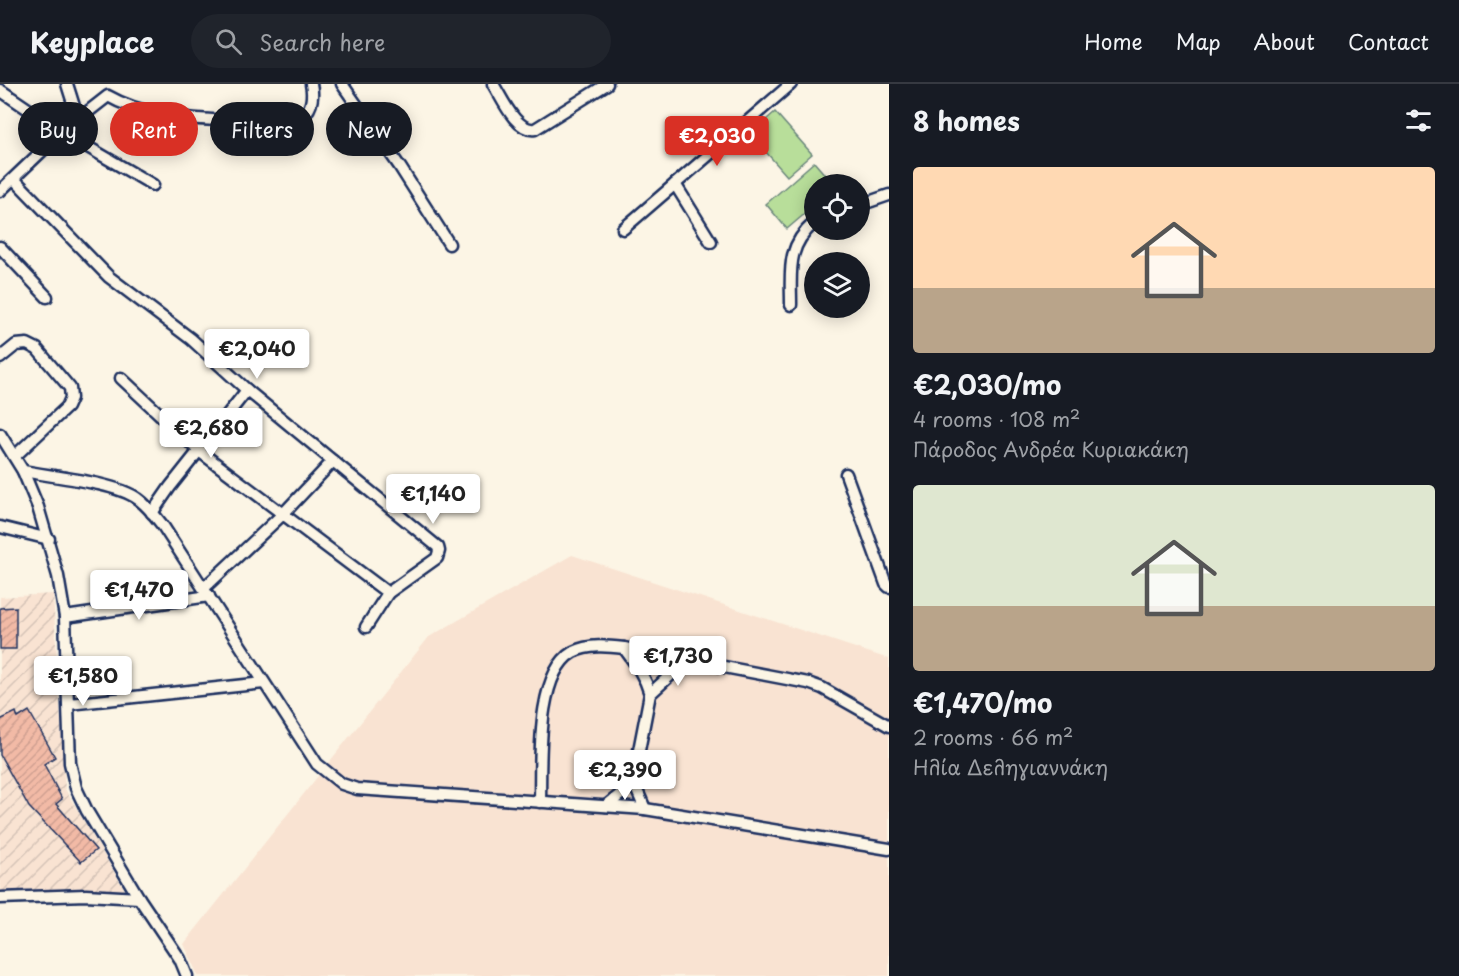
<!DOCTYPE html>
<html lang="en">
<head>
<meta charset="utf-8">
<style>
  body { margin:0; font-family:"Playpen Sans",sans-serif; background:#20242c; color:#f1f3f6; height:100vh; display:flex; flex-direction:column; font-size:22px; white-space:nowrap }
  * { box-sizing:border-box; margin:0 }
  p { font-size:20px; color:#9ea1a6 }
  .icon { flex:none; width:33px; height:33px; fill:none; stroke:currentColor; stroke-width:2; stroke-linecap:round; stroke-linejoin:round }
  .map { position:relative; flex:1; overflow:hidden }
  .drawer { display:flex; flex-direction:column; background:#171b24; width:570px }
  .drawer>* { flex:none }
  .hud { position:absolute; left:18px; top:18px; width:570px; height:54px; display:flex; gap:12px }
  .fabs { position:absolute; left:804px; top:90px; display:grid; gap:12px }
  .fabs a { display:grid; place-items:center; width:66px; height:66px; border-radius:50%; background:#171b24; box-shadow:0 3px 15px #0003; font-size:30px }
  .price { position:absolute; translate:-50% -51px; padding:0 14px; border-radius:6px; background:#fff; color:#222; font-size:20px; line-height:39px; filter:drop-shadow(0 2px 3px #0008) }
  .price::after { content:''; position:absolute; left:50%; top:36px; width:18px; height:14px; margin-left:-9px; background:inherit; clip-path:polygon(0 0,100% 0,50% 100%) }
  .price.active { background:#d93025; color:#fff }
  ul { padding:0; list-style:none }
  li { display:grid; align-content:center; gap:12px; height:318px; padding:0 24px }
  li span { display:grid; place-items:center; height:186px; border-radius:6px; color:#555 }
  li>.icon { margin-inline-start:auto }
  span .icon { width:108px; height:108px; fill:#fffc; stroke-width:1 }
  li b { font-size:26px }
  h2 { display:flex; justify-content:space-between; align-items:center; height:72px; padding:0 24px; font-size:26px }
  .chip { padding:0 21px; border-radius:27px; background:#171b24; box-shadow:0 3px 15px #0003; font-size:21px; line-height:54px }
  .chip.active { background:#d93025; color:#fff }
  header { display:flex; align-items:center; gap:36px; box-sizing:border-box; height:84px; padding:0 30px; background:#171b24; border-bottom:2px solid #363941 }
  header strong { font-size:28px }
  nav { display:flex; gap:33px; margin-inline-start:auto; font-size:21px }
  .search { width:420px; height:54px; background:#20242c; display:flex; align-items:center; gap:15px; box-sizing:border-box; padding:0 21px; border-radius:33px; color:#9ea1a6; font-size:22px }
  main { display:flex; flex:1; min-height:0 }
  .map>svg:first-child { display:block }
</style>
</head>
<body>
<header>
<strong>Keyplace</strong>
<div class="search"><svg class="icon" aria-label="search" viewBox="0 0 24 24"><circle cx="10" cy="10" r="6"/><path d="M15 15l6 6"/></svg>Search here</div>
<nav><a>Home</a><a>Map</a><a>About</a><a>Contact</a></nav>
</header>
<main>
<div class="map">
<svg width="889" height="892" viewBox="0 0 889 892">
  <defs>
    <pattern id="industrial-furrows" width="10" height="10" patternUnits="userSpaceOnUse" patternTransform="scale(1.5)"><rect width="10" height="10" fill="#f9e3d2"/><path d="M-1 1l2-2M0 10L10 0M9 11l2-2" fill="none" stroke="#d5c3b7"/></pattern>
    <pattern id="building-hatch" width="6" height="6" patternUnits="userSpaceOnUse" patternTransform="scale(1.5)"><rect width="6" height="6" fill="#f2baa6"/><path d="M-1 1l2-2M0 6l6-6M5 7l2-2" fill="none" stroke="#cfa091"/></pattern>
  </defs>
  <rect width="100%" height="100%" fill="#fcf5e5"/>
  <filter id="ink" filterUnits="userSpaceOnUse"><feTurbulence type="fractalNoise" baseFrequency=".0167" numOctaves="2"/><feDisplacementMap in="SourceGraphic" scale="12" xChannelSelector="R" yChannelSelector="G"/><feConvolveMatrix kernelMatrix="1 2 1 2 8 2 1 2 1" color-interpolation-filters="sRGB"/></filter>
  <g filter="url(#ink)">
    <!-- built -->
    <path fill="#f9e3d2" d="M572,471L889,575V892H198L184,860L429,553Z"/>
    <!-- industrial -->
    <path fill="url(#industrial-furrows)" d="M53,510L65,705L126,808L0,811V513Z"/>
    <!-- grass -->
    <g fill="#b8de9a" stroke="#6a867c" stroke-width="1.5">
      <path d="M775,28L812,70L787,92L750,50Z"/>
      <path d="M814,78L833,100H814V122L787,145L766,120Z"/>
    </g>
    <!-- building -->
    <g fill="url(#building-hatch)" stroke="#1b2f5e" stroke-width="1.5">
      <path d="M16,523V565H0V524Z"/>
      <path d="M29,627L55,673L44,680L62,715L56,720L96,766L81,778L29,723L0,671V636L16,628L18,634Z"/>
    </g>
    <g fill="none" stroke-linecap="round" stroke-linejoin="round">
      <!-- minor casing -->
      <g stroke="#1b2f5e" stroke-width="15">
        <g id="minor">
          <path d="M67,0L78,35"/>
          <path d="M342,0L400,83L449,160"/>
          <path d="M493,0C502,14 516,48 535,45L607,0"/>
          <path d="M0,6L62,48L153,101"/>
          <path d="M14,95L109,193L191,255L247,306L333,377L284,429L204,504"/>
          <path d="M675,100L711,158"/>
          <path d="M0,107L62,48L108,12C153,38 222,38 272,35C282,34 296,35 304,30C313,24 313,9 311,0"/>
          <path d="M860,121L889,111"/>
          <path d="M623,145L791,0"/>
          <path d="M0,163L47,213"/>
          <path d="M791,221C791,187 786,163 814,139"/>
          <path d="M0,274L16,261L27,260L37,265L70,304L71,314L67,323L15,372"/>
          <path d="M121,294L199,367L388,509L366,543"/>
          <path d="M0,350L23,387L38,423L58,492L65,533L70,679L76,704L87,727L139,814L180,875L187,892"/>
          <path d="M333,377L438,463L439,467L437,474L388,509"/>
          <path d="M23,387C53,393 115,398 138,415C148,422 156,433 163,442L317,680L342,700L357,705L645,725L889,765"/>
          <path d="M846,390L886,500L889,503"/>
          <path d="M152,429L170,403L247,306"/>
          <path d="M0,443L49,455"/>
          <path d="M65,533L209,512"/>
          <path d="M650,610L687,576"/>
          <path d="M69,620L264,599"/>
          <path d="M633,697L645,725"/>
          <path d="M540,718C541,680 535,590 573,568C589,560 608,562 624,564L808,599L822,604L889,642"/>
          <path d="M606,722L621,710L633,697L650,610C645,592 635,579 624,564"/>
          <path d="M0,814L86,811L139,814"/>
        </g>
      </g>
      <!-- minor -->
      <use href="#minor" stroke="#fcf5e5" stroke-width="10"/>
    </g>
  </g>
</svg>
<div class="fabs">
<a><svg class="icon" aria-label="locate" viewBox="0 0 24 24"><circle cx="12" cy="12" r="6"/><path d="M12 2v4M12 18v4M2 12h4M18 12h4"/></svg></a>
<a><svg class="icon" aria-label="layers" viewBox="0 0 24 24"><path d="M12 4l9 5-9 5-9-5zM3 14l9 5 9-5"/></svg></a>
</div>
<b class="price active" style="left:717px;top:83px">€2,030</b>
<b class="price" style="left:257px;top:296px">€2,040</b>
<b class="price" style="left:211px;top:375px">€2,680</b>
<b class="price" style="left:433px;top:441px">€1,140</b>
<b class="price" style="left:139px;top:537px">€1,470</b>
<b class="price" style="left:678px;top:603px">€1,730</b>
<b class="price" style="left:83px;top:623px">€1,580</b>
<b class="price" style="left:625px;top:717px">€2,390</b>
<div class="hud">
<a class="chip">Buy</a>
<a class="chip active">Rent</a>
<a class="chip">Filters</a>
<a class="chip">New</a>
</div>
</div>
<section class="drawer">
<h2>8 homes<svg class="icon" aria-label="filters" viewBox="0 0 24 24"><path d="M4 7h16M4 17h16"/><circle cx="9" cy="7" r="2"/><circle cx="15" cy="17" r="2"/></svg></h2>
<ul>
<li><span style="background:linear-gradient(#ffd9b3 65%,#b9a48a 0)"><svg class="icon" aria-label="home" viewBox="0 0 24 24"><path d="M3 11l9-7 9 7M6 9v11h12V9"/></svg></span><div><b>€2,030/mo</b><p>4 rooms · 108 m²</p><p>Πάροδος Ανδρέα Κυριακάκη</p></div></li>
<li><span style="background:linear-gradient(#dfe7d0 65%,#b9a48a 0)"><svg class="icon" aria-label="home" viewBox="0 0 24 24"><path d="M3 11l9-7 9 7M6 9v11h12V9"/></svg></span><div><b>€1,470/mo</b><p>2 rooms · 66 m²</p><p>Ηλία Δεληγιαννάκη</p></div></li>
</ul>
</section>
</main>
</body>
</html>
